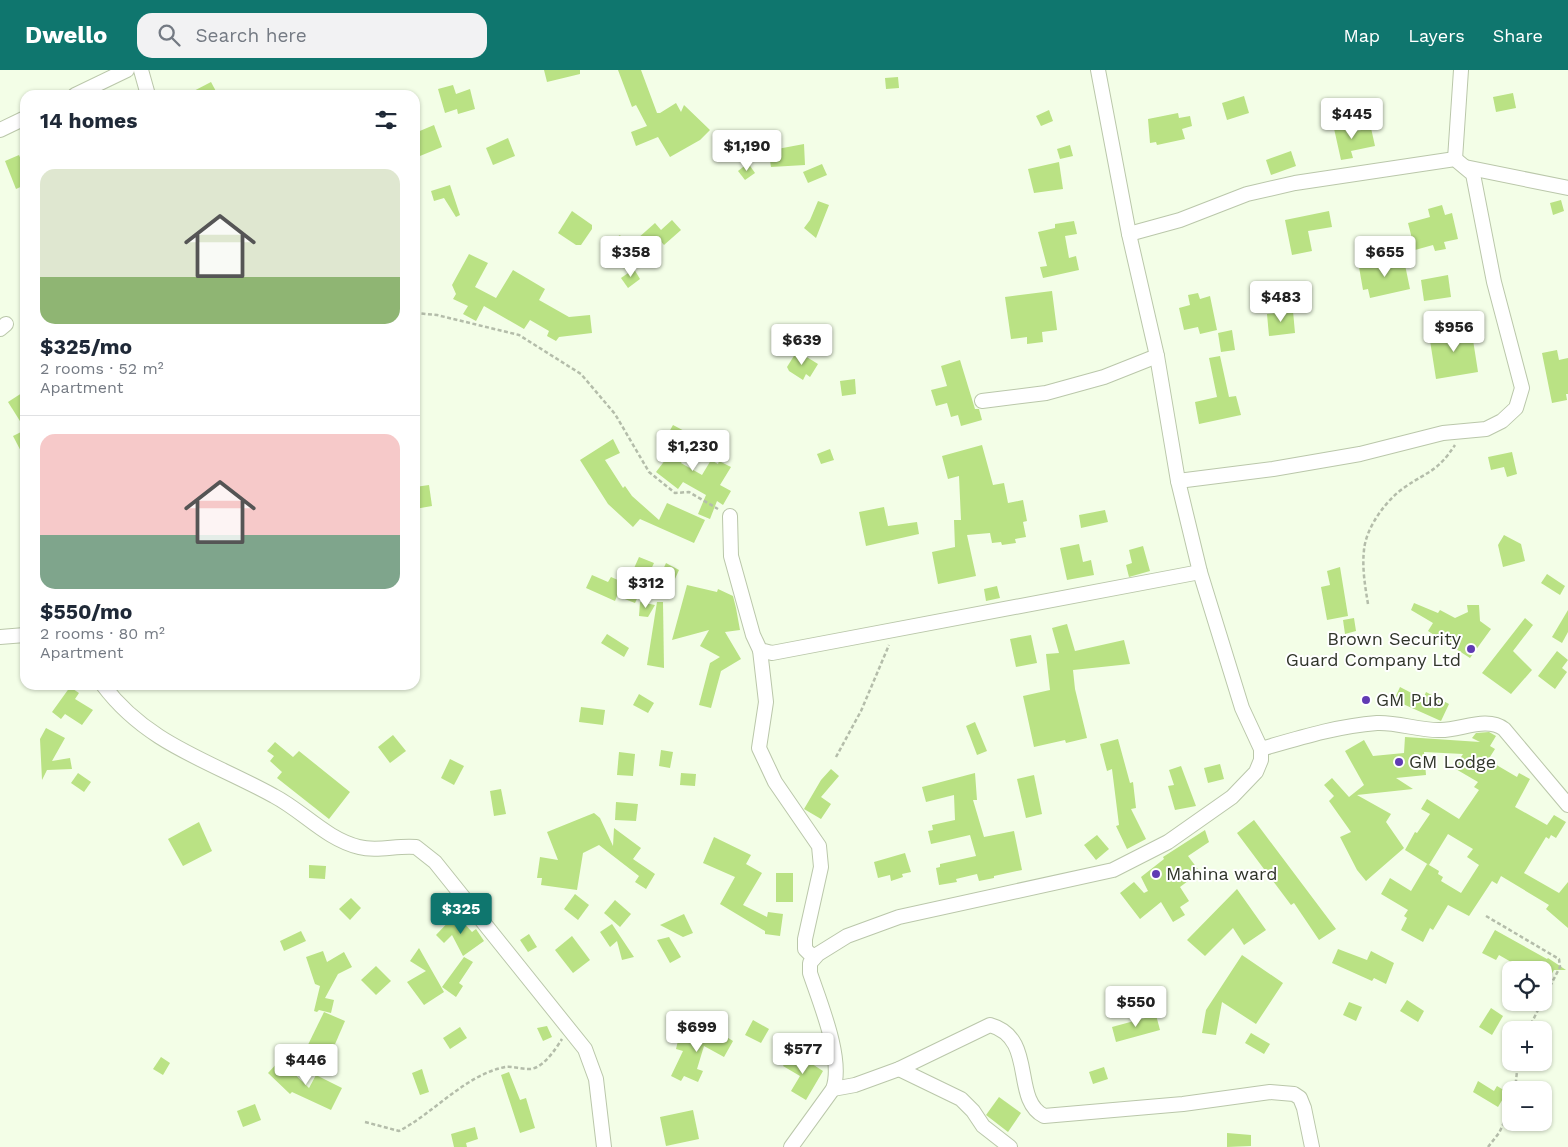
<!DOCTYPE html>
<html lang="en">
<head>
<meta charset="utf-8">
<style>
  body { margin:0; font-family:"Work Sans",sans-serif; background:#f2f2f3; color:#1f2937; height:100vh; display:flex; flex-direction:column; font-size:19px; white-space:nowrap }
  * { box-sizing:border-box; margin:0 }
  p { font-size:16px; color:#747a83 }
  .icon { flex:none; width:28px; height:28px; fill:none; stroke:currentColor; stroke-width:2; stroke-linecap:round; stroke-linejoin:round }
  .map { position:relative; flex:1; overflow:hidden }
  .side { position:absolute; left:20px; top:20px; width:400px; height:600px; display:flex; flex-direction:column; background:#fff; border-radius:15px; box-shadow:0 1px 4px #0004 }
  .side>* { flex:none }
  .tools { position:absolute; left:1502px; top:891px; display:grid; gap:10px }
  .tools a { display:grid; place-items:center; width:50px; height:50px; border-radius:10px; background:#fff; box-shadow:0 1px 4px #0004; font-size:25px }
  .price { position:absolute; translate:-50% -42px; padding:0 11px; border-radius:5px; background:#fff; color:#222; font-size:16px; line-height:32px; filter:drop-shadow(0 1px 2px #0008) }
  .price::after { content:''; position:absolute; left:50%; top:30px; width:15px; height:11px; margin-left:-8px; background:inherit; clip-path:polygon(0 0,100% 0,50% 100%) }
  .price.active { background:#0f766e; color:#fff }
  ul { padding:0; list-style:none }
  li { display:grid; align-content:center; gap:10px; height:265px; padding:0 20px }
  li+li { border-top:1px solid #e0e1e3 }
  li span { display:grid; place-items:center; height:155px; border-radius:15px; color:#555 }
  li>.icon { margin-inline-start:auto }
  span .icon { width:90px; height:90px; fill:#fffc; stroke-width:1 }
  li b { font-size:21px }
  h2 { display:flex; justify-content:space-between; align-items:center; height:60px; padding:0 20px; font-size:21px }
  header { display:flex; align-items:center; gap:30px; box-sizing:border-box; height:70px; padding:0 25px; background:#0f766e; color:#fff }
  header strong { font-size:24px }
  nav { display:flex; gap:28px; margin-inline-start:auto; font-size:18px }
  .search { width:350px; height:45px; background:#f2f2f3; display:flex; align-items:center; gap:12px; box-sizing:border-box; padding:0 18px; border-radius:15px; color:#747a83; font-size:19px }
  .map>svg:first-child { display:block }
</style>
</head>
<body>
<header>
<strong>Dwello</strong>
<div class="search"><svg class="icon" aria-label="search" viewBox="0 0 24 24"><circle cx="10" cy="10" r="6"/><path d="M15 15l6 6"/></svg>Search here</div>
<nav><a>Map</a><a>Layers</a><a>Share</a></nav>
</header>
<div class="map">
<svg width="1568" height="1077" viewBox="0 0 1568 1077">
  <rect width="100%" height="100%" fill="#f3fee7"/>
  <!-- building -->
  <g fill="#bae284" fill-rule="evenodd">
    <path d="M544,0H580V4L547,12Z"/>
    <path d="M618,0H641L657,43H660L676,33L681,42L684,35L710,60L700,70L670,87L658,67L636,76L631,62L647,56L636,35L632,37Z"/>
    <path d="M898,7L899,18L886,19L885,8Z"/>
    <path d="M211,12L218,25H186Z"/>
    <path d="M453,15L456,24L470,19L475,39L458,44L457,39L445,43L438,19Z"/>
    <path d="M1513,23L1516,38L1496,42L1493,27Z"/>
    <path d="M1244,26L1249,43L1227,50L1222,33Z"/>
    <path d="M1049,40L1053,51L1041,56L1036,46Z"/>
    <path d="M1178,43L1179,48L1190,46L1192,56L1182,59L1185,69L1157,75L1156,72L1150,73L1148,49Z"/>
    <path d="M1345,52L1347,63L1371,58L1375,76L1351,81L1353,88L1341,90L1333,54Z"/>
    <path d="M434,55L442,77L415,88V63Z"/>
    <path d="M508,68L515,86L493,95L486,78Z"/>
    <path d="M804,74L805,95L771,97L769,84L773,83L772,80Z"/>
    <path d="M1070,75L1073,86L1060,89L1057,79Z"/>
    <path d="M1291,81L1296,96L1271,105L1266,90Z"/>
    <path d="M19,85L25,99V115L16,119L5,91Z"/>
    <path d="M1059,92L1063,119L1034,123L1028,99Z"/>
    <path d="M748,93L755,103L745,110L738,101Z"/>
    <path d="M822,94L827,105L808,113L803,102Z"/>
    <path d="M450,115L460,145L456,147L444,128L434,131L431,121Z"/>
    <path d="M1561,130L1564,141L1553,145L1550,133Z"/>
    <path d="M818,131L829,135L816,168L804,158L810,150Z"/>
    <path d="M1442,135L1445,145L1452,143L1458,169L1444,172L1446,179L1435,181L1433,175L1415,180L1408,153L1430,147L1428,139Z"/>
    <path d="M572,141L592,155V159L581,175H576L558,163Z"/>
    <path d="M1329,141L1332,157L1308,161L1312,181L1292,185L1285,150Z"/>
    <path d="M672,150L681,160L664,175L659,169L641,185L629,202L618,194L621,189L609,172L620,165L628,177L655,153L661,160Z"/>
    <path d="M1074,151L1077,164L1065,166L1069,188L1076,186L1079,200L1043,208L1040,197L1047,196L1038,162L1055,158V154Z"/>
    <path d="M469,184L488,193L475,217L496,228L513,200L545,219L539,230L569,247L590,245L592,263L559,267L556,271L547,266L549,261L530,250L524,259L484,236L476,251L463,244L468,236L453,229L456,224L452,215Z"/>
    <path d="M1394,190L1395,192L1404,190L1410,219L1370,228L1368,219L1363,220L1359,197Z"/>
    <path d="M634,199L640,209L628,218L621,208Z"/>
    <path d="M1448,205L1451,227L1424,231L1421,210Z"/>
    <path d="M1052,221L1057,260L1042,262L1043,272L1027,274V267L1011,269L1005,227Z"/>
    <path d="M1198,223L1200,229L1210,226L1217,260L1200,264L1198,257L1184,260L1179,238L1190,235L1188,225Z"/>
    <path d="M1293,241L1295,263L1269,266L1267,244Z"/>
    <path d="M1471,257L1478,302L1436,309L1429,264Z"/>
    <path d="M1232,260L1235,280L1221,282L1218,263Z"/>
    <path d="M1557,280L1559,290L1568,288V324H1566L1567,330L1552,333L1542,283Z"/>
    <path d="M797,281L818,294L810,307L806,304L803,310L789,301L787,297Z"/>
    <path d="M1220,286L1229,327L1236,326L1241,345L1199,354L1195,332L1217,327L1209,288Z"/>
    <path d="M960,290L975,339H979L982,350L961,356L958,345L951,347L947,333L936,336L931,320L947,316L941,296Z"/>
    <path d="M855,309L856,324L842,326L840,311Z"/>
    <path d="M25,321V359L8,332Z"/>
    <path d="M673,355L692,365L690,370L694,372L681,393L702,405L711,390L718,394L719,391L731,397L720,415L731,421L723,435L717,431L710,449L698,444L706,425L683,412L678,419L656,402L669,385L660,378Z"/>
    <path d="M25,360V389L13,366Z"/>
    <path d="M613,369L620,383L605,390L623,418L625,416L632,426L659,450L667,433L705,450L694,473L640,449L633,457L608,434L580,390Z"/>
    <path d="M982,375L993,415L1004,413L1008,433L1023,430L1027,451L1023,452L1026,467L1015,469L1016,473L1002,475L1001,472L992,473L990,463L967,465L976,506L938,514L932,482L955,477L954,450H961L959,406L948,409L942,386Z"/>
    <path d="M830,379L834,390L821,394L817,384Z"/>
    <path d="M1512,382L1517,404L1507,407L1504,397L1491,400L1488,387Z"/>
    <path d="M429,415L432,436L415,439V417Z"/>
    <path d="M884,437L888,456L917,452L919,464L866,476L859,442Z"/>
    <path d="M1105,440L1108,452L1081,458L1079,445Z"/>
    <path d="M1504,465L1521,474L1525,491L1503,497L1498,475Z"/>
    <path d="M1079,474L1083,492L1091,490L1094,505L1067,510L1060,478Z"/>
    <path d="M1143,476L1150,501L1129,507L1126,495L1132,493L1129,480Z"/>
    <path d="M639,487L654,493L635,533L617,526L615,531L586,518L592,505L608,512L611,507L627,514Z"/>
    <path d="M666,493L679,500L674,511L661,504Z"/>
    <path d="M1340,497L1348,546L1327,550L1321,517L1330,515L1327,501Z"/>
    <path d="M1547,504L1565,516L1560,525L1541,513Z"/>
    <path d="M687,515L717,522L718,519L733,526L736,538L740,560L725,562L741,589L721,601L711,638L699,635L710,593L720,587L700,576L709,560L672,570Z"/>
    <path d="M997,516L1000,528L986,531L984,519Z"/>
    <path d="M640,532L655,535L648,547L639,546Z"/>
    <path d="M657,532H663L664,598L647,595Z"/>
    <path d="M1414,533L1438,543L1440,540L1455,548L1468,542L1467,535H1479L1480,551L1491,559L1470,588L1428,561L1433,553L1411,540Z"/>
    <path d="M1568,540V562L1562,573L1552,567Z"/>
    <path d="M1354,548L1356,561L1345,564L1343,550Z"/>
    <path d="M1525,548L1533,555L1513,581L1532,600L1511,624L1482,603Z"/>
    <path d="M1067,554L1075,581L1124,570L1130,594L1073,600L1075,619L1087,668L1066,673L1065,670L1034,677L1023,626L1050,620L1046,584L1059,583L1052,558Z"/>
    <path d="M607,564L629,578L624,587L601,573Z"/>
    <path d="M1031,565L1037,593L1016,597L1010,569Z"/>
    <path d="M1557,581L1568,590L1562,598L1567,602L1555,619L1538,606Z"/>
    <path d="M70,617L79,623L75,629L93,640L82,655L65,644L61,649L52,642Z"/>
    <path d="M1400,617L1423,629L1426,622L1449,634L1441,651L1394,630Z"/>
    <path d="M639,624L654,633L648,643L633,635Z"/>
    <path d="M581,637L605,640L603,655L579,652Z"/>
    <path d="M975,652L987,681L977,685L966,656Z"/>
    <path d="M46,658L65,668L52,691L70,688L72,699L47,700L42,710L40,669Z"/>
    <path d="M1476,663L1489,662L1496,666L1490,676L1495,679L1488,690L1517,707L1519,703L1530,709L1515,737L1547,755L1554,745L1566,752L1556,768L1551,765L1549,769L1546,767L1524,803L1559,823L1568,812V858L1546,839L1549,835L1501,806L1497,814L1492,811L1469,846L1448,835L1433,860L1430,858L1423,872L1401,860L1407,848L1404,846L1408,840L1381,824L1390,808L1411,821L1427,794L1429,795L1405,780L1415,762L1417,763L1430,744L1421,739L1427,729L1459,749L1479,720L1474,717L1478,712L1454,698L1463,684L1424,682L1426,705L1396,708L1413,719L1357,725L1391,744L1386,752L1404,778L1366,811L1357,800L1340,767L1351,762L1329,731L1334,726L1324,715L1332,708L1349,727L1364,715L1345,681L1364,670L1373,686L1404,683L1405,667L1480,672L1472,668ZM1448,764L1473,779L1467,787L1479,795L1461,823L1441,811L1443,807L1438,804L1439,801L1429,795Z"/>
    <path d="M393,665L406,681L390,693L378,677Z"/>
    <path d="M1118,669L1130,713L1133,712L1136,738L1131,739L1146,769L1127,779L1116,756L1119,755L1112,699L1107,701L1100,674Z"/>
    <path d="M275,672L293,687L299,681L350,722L329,749L277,708L282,702L270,691L274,686L267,681Z"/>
    <path d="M661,680L673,682L670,698L659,696Z"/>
    <path d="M619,682L635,684L633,706L617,705Z"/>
    <path d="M450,689L464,696L454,715L441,708Z"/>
    <path d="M1220,694L1224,709L1208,713L1204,698Z"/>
    <path d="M1181,696L1196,736L1175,740L1168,716L1174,715L1169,700Z"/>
    <path d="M831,699L839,706L821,727L831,734L821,749L804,739L821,710Z"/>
    <path d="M78,703L91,712L84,722L71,713Z"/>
    <path d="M681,703L696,704L695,716L680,715Z"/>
    <path d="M975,703L977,730H973L984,767L1014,761L1022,800L994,806V808L979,811L977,804L956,809L957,812L939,815L936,798L940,797V794L976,786L970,765L931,774L928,761L933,760L932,755L955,750L954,725L926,732L922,717Z"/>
    <path d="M1034,705L1042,744L1026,748L1017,709Z"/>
    <path d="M501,719L506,744L494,746L490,721Z"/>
    <path d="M616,732L638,734L636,751L615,750Z"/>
    <path d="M594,743L600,748L613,776L614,758L641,778L633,789L655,804L646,819L635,812L639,806L599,775L583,783L577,820L541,815L542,808H537L540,787L558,790L547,762Z"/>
    <path d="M1254,750L1336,859L1319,870L1294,833L1291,835L1237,763Z"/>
    <path d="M199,752L212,781L183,796L168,769Z"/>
    <path d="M1205,760L1209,772L1188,786L1200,802L1180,817L1189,831L1180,837L1185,845L1173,852L1161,832L1140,849L1120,823L1134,812L1144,823L1148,821L1141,807L1164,789L1163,787Z"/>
    <path d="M1097,765L1109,779L1096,790L1084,775Z"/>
    <path d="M714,767L751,785L746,794L762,803L743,835L767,847L768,842L783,844L780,866L765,864V861L720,834L735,807L703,793Z"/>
    <path d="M905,783L911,802L902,804L903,807L891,811L890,805L878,808L874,792Z"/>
    <path d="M309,795L326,796L325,809L309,808Z"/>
    <rect x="776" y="803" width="17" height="29"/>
    <path d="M1237,819L1266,860L1244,875L1233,858L1205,886L1187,870Z"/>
    <path d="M575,824L589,835L578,850L564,839Z"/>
    <path d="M351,828L361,838L350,850L339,839Z"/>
    <path d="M615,830L631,844L620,857L604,843Z"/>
    <path d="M456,844L472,862L476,859L484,871L463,886L452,865L444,873L436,865Z"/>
    <path d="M684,844L693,863L683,867L660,855Z"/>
    <path d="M612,854L634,887L622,890L617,871L610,877L600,862Z"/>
    <path d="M1495,860L1547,889L1548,888L1566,900H1554L1544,917V900H1525L1499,885L1496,890L1482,883Z"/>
    <path d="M301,861L306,871L284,881L280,871Z"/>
    <path d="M529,864L537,877L528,882L520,870Z"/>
    <path d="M572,866L590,890L573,903L555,880Z"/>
    <path d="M669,867L681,887L670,893L657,870Z"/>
    <path d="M419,878L444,922L424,935L407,912L426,901L410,891Z"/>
    <path d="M1338,879L1367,890L1371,881L1394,893L1386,914L1374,908L1372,911L1332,893Z"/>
    <path d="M323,881L327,892L344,882L352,897L338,904L325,928L334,930L331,943L319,940L317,942L314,941L320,916L315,914L306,887Z"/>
    <path d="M1242,885L1283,913L1256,954L1222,932L1216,965L1202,963L1206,940Z"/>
    <path d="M464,887L473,892L459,913L463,916L456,927L442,917Z"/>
    <path d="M376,896L391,911L376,925L361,910Z"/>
    <path d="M1407,930L1424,941L1418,952L1400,941Z"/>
    <path d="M1349,932L1362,937L1356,951L1343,945Z"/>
    <path d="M1491,938L1503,946L1492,965L1479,957Z"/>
    <path d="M324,942L345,951L326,995L303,985Z"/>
    <path d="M1156,945L1160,960L1116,972L1112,957Z"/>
    <path d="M753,950L769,959L761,973L745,965Z"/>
    <path d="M547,956L552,967L543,971L537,958Z"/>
    <path d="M460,957L467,968L450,979L443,968Z"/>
    <path d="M681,958L719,969L722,964L733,971L724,987L704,976L697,999L703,1001L698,1012L684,1006L681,1011L671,1006L683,981L676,979Z"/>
    <path d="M1251,963L1270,974L1264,984L1245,973Z"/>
    <path d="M790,983H795L823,1001L806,1030L791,1021L800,1006L783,996Z"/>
    <path d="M161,987L170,993L163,1005L153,999Z"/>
    <path d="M280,990L309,1018L316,1005L342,1018L331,1040L292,1022L290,1024L268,1003Z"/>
    <path d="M1104,997L1108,1009L1093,1014L1089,1002Z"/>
    <path d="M422,999L429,1022L420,1025L412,1003Z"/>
    <path d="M509,1002L520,1030L526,1028L535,1058L520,1063L501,1005Z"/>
    <path d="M1478,1011L1494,1021L1497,1016L1507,1022L1498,1037L1473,1022Z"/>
    <path d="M999,1027L1021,1043L1008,1062L986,1045Z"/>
    <path d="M255,1034L261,1050L243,1057L237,1041Z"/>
    <path d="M693,1040L699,1069L666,1076L660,1047Z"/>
    <path d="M475,1057L478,1069L466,1073L467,1077H454L451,1064Z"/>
    <path d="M1227,1063L1251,1065V1076L1227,1077Z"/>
  </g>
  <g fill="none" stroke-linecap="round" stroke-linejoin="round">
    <!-- street casing -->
    <g stroke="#bac7aa" stroke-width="16">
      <g id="street">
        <path d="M141,0L148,25"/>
        <path d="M75,25L127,0"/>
        <path d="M0,60L25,48"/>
        <path d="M1455,89L1461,0"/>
        <path d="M1465,97L1568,118"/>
        <path d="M1129,164L1180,150L1247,124L1295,113L1455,89L1473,104L1494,212L1522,318L1516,338L1502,351L1486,359L1443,363L1360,384L1273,399L1178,411"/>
        <path d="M0,259L6,254"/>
        <path d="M982,331L1046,323L1104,307L1157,286"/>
        <path d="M730,446L731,486L753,565L760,580L772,583L1200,502"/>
        <path d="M0,567L25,565"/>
        <path d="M760,580L766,632L759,678L775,712L819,776L821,797L805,869V879L814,888"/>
        <path d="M103,615C148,675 211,691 274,726C303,741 326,769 359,777C377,782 397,775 416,777L435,792L585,979L596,1009L604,1077"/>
        <path d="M1261,679C1299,668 1337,656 1377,653C1398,652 1420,661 1441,660C1461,660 1487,646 1504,659L1568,735"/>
        <path d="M899,999L961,1029L973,1041L983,1056L1010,1077"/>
        <path d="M833,1019L855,1015L899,999L990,955C1037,968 1011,1029 1044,1046L1183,1034L1270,1022L1294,1024L1300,1028L1304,1038L1312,1077"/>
        <path d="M791,1077L833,1019C844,990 820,933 810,903V893L818,884L847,866L899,847L1113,800L1168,772L1232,727L1256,702L1261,690V679L1242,638L1200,502L1178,411L1157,286L1129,164L1098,0"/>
      </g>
    </g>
    <!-- path -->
    <g stroke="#b4bdaa" stroke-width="2.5" stroke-dasharray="4 2.5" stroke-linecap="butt">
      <path d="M415,243L437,245L519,265L581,304L615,344L649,402L675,423L689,422L718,439"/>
      <path d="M1368,534C1365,516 1362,498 1364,480C1366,457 1387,429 1405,417C1430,400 1437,402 1455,375"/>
      <path d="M836,687L861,641L889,575"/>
      <path d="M1486,846L1559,889L1560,897L1544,928"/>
      <path d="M1528,960L1542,932"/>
      <path d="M1515,1020L1518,992"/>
      <path d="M365,1052L399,1061C434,1043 465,1005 505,997C512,996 520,999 528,999C542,1000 555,980 562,969"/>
      <path d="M1488,1077L1499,1063L1511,1038"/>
    </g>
    <!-- street -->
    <use href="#street" stroke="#fff" stroke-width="14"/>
  </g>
  <!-- markers -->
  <g fill="#603bb3" stroke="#fff" stroke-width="2">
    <circle cx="1471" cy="579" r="5"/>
    <circle cx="1366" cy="630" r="5"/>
    <circle cx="1399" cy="692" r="5"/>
    <circle cx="1156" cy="804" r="5"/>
  </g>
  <g text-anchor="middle" stroke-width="4" stroke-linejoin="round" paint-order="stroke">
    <!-- poi labels -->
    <g font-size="18" fill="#30352a" stroke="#fff" text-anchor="start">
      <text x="1461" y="575" text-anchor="end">Brown Security<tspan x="1461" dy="21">Guard Company Ltd</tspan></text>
      <text x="1376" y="636">GM Pub</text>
      <text x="1409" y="698">GM Lodge</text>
      <text x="1166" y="810">Mahina ward</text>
    </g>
  </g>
</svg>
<div class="tools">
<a><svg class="icon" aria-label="locate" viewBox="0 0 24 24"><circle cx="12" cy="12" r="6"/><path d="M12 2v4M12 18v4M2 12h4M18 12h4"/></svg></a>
<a>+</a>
<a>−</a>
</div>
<b class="price" style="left:1352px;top:70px">$445</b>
<b class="price" style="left:747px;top:102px">$1,190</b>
<b class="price" style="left:631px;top:208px">$358</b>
<b class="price" style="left:1385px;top:208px">$655</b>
<b class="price" style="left:1281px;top:253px">$483</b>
<b class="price" style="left:1454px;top:283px">$956</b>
<b class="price" style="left:802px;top:296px">$639</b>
<b class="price" style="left:693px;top:402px">$1,230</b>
<b class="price" style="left:646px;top:539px">$312</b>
<b class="price active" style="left:461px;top:865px">$325</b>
<b class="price" style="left:1136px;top:958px">$550</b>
<b class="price" style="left:697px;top:983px">$699</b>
<b class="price" style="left:803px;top:1005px">$577</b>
<b class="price" style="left:306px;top:1016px">$446</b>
<section class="side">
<h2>14 homes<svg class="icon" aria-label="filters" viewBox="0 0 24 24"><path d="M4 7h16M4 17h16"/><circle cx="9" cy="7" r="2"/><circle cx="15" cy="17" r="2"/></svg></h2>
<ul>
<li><span style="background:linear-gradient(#dfe7d0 70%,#8fb573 0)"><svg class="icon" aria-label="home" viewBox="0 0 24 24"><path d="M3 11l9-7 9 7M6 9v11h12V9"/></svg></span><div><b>$325/mo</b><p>2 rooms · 52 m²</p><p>Apartment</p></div></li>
<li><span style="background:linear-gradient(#f6c9c9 65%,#7fa58c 0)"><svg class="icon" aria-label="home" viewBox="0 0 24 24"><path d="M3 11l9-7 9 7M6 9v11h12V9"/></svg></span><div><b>$550/mo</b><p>2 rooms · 80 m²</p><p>Apartment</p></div></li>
</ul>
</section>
</div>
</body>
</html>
